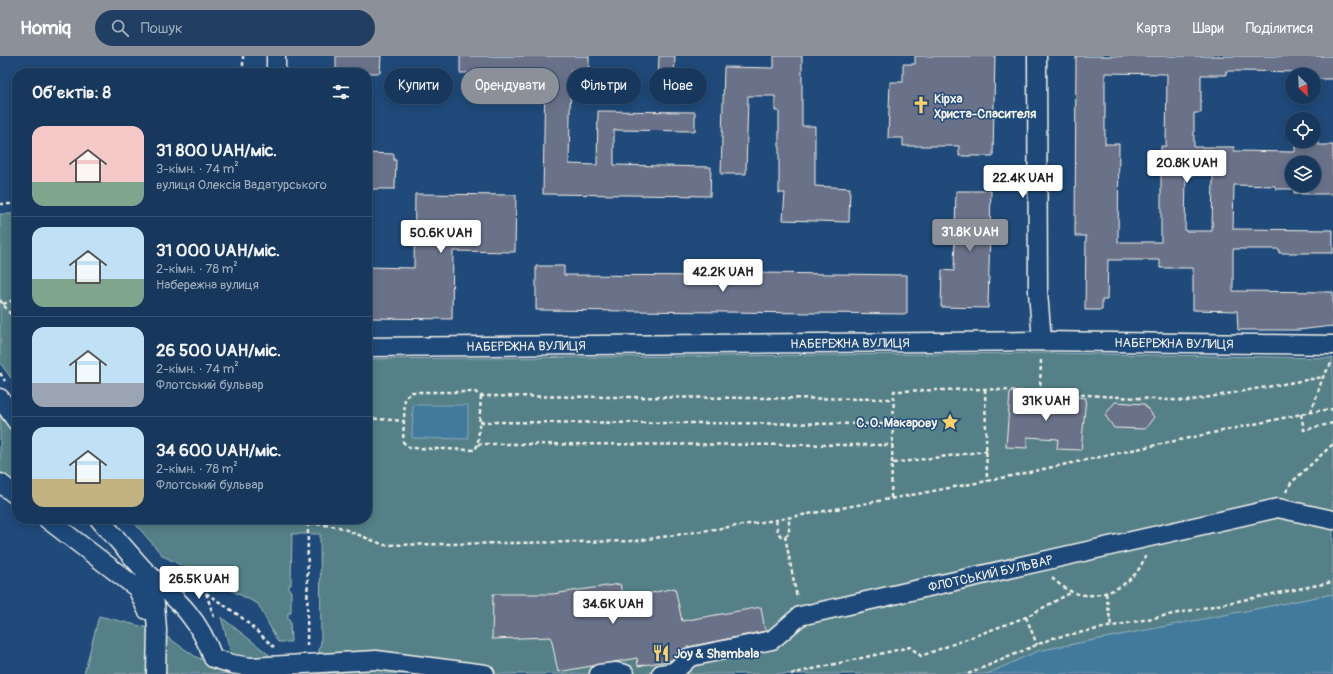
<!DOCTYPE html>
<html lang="uk">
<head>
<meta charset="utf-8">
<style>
  body { margin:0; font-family:Pangolin,sans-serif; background:#203f62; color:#f1f3f6; height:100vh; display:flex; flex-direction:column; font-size:15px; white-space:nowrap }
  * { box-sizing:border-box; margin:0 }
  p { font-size:13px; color:#9eacbb }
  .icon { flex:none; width:22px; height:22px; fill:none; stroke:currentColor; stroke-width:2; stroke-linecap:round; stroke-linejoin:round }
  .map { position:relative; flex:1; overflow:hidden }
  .details { position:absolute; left:12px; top:12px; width:360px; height:456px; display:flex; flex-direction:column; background:#17385c; border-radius:16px; box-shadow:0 2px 10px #0003,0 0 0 1px #365272 }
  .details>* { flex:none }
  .hud { position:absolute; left:384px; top:12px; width:380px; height:36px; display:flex; gap:8px }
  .needle { width:26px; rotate:156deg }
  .controls { position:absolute; left:1285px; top:12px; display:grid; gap:8px }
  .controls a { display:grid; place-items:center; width:36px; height:36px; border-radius:50%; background:#17385c; box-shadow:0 2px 10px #0003,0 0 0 1px #365272; font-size:20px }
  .price { position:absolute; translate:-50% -34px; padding:0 9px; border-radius:4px; background:#fff; color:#222; font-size:13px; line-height:26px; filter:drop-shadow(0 1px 2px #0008) }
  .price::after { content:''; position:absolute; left:50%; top:24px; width:12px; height:9px; margin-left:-6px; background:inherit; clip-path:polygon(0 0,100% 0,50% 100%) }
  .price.selected { background:#8c9099; color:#fff }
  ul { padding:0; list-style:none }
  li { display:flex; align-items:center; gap:12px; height:100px; padding:0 20px }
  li+li { border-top:1px solid #365272 }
  li span { display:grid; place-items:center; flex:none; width:112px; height:80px; border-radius:12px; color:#555 }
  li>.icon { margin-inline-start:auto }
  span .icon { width:48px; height:48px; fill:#fffc; stroke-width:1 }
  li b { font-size:17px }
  h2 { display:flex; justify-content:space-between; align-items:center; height:48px; padding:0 20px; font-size:17px }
  .pill { padding:0 14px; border-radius:18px; background:#17385c; box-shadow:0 2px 10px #0003,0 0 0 1px #365272; font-size:14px; line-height:36px }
  .pill.selected { background:#8c9099; color:#fff }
  header { display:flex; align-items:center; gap:24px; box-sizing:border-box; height:56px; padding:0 20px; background:#8c9099; color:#fff }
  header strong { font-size:19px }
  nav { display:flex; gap:22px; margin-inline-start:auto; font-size:14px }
  .search { width:280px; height:36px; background:#203f62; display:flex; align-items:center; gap:10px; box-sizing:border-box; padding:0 14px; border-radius:22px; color:#9eacbb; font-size:15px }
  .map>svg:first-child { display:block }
</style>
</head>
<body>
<header>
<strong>Homiq</strong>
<div class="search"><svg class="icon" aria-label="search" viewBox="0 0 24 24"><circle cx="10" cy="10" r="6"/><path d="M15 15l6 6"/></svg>Пошук</div>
<nav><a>Карта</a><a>Шари</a><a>Поділитися</a></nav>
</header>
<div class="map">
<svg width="1333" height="618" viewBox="0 0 1333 618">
  <rect width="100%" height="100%" fill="#1f4a7a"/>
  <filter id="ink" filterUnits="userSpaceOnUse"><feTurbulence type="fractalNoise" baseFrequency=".025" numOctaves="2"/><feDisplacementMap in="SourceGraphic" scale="8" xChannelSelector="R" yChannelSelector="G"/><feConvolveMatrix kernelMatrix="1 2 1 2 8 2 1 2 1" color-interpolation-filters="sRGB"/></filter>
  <g filter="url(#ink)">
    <!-- green -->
    <g fill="#548088" stroke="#a4b8b8">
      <path d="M0,158H17V330L0,307Z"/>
      <path d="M1048,297L1333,302V538L1038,595L987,618H84L99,560L157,574L196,601L236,616L315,611L321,586L320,478H292L291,529H289V534L291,535V557H288V564H290L291,586H278L258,548L163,500L131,463H367V303Z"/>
      <path d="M0,360L17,383V429L0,416Z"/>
      <path d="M221,561L272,601H232Z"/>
    </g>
    <!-- water -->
    <g fill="#427a9d" stroke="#89aabb">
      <path d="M413,349H468V383L412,382Z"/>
      <path d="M1333,538V618H987L1038,595Z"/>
    </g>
    <!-- building -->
    <g fill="#6a728a" stroke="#f4f1e8" fill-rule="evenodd">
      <path d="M336,0H381L380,17H336Z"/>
      <path d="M460,0H589V14H571L569,108L597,109L598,55L695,56V75L614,74V109L711,111L710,140L543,138L545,17H460Z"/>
      <path d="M659,0H675L674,27H658Z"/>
      <path d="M774,0H802V70H815V130L850,132L849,166L783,164L785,137H779V55H775V40H748L746,118H721L724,11L774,12Z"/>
      <path d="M915,0H995L993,100H959V90H903V82H888L890,26H903V8H915Z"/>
      <path d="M1076,0H1333V23H1314V16L1226,15V19H1201V57H1194V91H1234V95L1295,96V85H1314V66H1318V89H1333V138H1294V133H1276L1275,130L1234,129L1233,173L1333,174V197H1279V193H1233V235L1333,236V270L1298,274H1238L1237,255L1193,254V212H1160V204H1108L1107,244H1102V254H1085L1086,180H1075ZM1105,17L1167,18L1166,90H1161V186H1118L1119,88H1105ZM1292,107H1314V129H1292ZM1186,119H1213L1212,175H1185Z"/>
      <path d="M367,97L394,98V104H396L395,133H367Z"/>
      <path d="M956,135H991L988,252L941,251L942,214L954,215Z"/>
      <path d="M415,138L516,139L515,196L453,195L452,263L367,262V211L414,212Z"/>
      <path d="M536,210H564V219L724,220V214H763L762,217L907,219V258L536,254Z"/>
      <path d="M1010,336L1030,338L1029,353L1061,355L1062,340L1086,342L1081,394L1057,393L1058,383L1027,381V392L1006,391Z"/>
      <path d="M1115,346L1144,348L1154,361L1145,373L1114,372L1105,359Z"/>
      <path d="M620,528L623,543L675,532L682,565L761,551L765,575L688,591L679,595L672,604L638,610L637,602L558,616L551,581L492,583L493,538H553Z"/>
    </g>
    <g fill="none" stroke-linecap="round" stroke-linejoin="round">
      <!-- street casing -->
      <g stroke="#f4f1e8" stroke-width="21">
        <g id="street">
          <path d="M1037,0L1038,236L1042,285"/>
          <path d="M276,17V0"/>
          <path id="s1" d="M367,291L1042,285L1333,289"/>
          <path d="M0,342L17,366"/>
          <path d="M0,427L17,440"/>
          <path d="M47,463L137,532L147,554"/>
          <path d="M99,463L144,514L155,548L157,574L156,618"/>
          <path d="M144,514C176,543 198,560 213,602L232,608L250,611L376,604L485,618"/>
          <path d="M599,618L616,616L625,618"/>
          <path id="s2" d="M661,618L674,616L690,601L772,584L800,560L1278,452L1333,464"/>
        </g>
      </g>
      <!-- path -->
      <g stroke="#f4f1e8" stroke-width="2.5" stroke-dasharray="4 3" stroke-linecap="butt">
        <path d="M243,17V0"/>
        <path d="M0,148H17"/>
        <path d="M0,244L17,267"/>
        <path d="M3,248L17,243"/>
        <path d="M0,317L5,325"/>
        <path d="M985,333L987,425"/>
        <path d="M1040,336L1041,303"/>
        <path d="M481,340L478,388L475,394L410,392L403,386L405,341L412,336H475L481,340L894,343"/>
        <path d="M1311,356L1323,321L1332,306"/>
        <path d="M1301,358L1304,374L1333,367"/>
        <path d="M367,362L404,365"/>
        <path d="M480,366L893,368"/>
        <path d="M13,383L17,387"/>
        <path d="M478,388L893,389"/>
        <path d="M893,407L987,395"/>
        <path d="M1286,436L1291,427L1333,388"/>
        <path d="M891,442L894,335L985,333L1187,345L1323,321"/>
        <path d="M227,463L232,466L308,467L339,471L384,489L635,485L776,464L987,425L1311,356L1333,353"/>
        <path d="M776,464L778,477L781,480H785"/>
        <path d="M785,480L797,542"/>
        <path d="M785,480L789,478V462"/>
        <path d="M172,513L206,537L214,561"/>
        <path d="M1052,522C1057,527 1066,533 1072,536C1100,547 1137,528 1145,500"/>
        <path d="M206,537L240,560L274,591"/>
        <path d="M1106,537L1111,570"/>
        <path d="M1026,561L1037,589"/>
        <path d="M307,590L308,463"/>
        <path d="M791,618L910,591L921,600L1026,561L1072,536"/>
        <path d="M968,618L1053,582L1333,526"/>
      </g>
      <!-- street -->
      <use href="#street" stroke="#1f4a7a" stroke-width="18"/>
    </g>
  </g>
  <!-- icons -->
  <defs>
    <g id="church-bare" transform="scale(1.38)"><path d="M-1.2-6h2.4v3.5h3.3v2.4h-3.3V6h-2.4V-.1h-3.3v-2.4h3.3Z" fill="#ffd166" stroke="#1f4a7a" stroke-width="2.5" paint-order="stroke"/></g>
    <g id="sight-bare" transform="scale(1.38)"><path d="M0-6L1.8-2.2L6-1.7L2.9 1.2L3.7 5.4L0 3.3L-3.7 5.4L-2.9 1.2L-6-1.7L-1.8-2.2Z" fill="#ffd166" stroke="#1f4a7a" stroke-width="2.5" paint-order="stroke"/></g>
    <g id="restaurant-bare" transform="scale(1.38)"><path d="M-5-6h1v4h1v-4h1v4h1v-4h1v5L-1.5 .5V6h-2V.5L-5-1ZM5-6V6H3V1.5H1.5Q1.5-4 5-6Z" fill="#ffd166" stroke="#1f4a7a" stroke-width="2.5" paint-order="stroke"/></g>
  </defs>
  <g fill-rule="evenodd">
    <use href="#church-bare" x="921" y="49"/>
    <use href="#sight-bare" x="950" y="366"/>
    <use href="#restaurant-bare" x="661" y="597"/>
  </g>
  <g text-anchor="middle" stroke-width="3" stroke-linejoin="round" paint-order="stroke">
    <!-- poi labels -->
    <g font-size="13" font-weight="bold" fill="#f4f1e8" stroke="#1f4a7a" text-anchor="start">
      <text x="934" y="47">Кірха<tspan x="934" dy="15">Христа-Спасителя</tspan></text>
      <text x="937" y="371" text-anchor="end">С. О. Макарову</text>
      <text x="674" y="602">Joy &amp; Shambala</text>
    </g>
    <!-- street labels -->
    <g font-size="13" fill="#f4f1e8" stroke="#1f4a7a">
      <text dy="5" stroke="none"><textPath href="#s1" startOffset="483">НАБЕРЕЖНА ВУЛИЦЯ</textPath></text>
      <text dy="5" stroke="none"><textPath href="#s1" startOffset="807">НАБЕРЕЖНА ВУЛИЦЯ</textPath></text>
      <text dy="5" stroke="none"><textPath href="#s1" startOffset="159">НАБЕРЕЖНА ВУЛИЦЯ</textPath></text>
      <text dy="5" stroke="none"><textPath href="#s2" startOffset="351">ФЛОТСЬКИЙ БУЛЬВАР</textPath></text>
    </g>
  </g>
</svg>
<div class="controls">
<a><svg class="needle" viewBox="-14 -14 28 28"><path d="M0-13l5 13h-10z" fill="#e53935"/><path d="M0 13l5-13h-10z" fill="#9eacbb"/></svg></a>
<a><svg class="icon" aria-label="locate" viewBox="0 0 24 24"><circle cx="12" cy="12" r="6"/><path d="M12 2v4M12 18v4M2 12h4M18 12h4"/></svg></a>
<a><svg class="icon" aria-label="layers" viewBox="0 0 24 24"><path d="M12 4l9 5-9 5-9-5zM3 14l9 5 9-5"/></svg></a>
</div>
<b class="price" style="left:1187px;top:128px">20.8K UAH</b>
<b class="price" style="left:1023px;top:143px">22.4K UAH</b>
<b class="price selected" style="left:970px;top:197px">31.8K UAH</b>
<b class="price" style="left:441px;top:198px">50.6K UAH</b>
<b class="price" style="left:723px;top:237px">42.2K UAH</b>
<b class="price" style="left:1046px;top:366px">31K UAH</b>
<b class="price" style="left:199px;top:544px">26.5K UAH</b>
<b class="price" style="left:613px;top:569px">34.6K UAH</b>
<div class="hud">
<a class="pill">Купити</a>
<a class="pill selected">Орендувати</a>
<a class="pill">Фільтри</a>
<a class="pill">Нове</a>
</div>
<section class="details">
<h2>Об’єктів: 8<svg class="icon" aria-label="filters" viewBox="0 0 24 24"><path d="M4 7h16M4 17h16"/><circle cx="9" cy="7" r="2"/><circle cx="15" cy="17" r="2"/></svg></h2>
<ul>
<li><span style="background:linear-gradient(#f6c9c9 70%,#7fa58c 0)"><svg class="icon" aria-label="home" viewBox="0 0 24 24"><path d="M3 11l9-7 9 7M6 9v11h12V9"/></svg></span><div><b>31 800 UAH/міс.</b><p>3-кімн. · 74 m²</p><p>вулиця Олексія Вадатурського</p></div></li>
<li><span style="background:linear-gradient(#bfe0f5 65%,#7fa58c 0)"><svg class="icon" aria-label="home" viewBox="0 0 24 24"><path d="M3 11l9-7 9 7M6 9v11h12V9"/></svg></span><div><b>31 000 UAH/міс.</b><p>2-кімн. · 78 m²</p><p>Набережна вулиця</p></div></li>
<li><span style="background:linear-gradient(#bfe0f5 70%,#9aa5b1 0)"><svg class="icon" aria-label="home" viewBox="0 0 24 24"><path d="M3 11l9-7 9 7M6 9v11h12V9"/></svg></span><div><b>26 500 UAH/міс.</b><p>2-кімн. · 74 m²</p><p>Флотський бульвар</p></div></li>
<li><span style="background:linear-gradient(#bfe0f5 65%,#c2b280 0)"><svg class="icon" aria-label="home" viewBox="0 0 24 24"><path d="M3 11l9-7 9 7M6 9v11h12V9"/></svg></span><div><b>34 600 UAH/міс.</b><p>2-кімн. · 78 m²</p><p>Флотський бульвар</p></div></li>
</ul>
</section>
</div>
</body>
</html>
